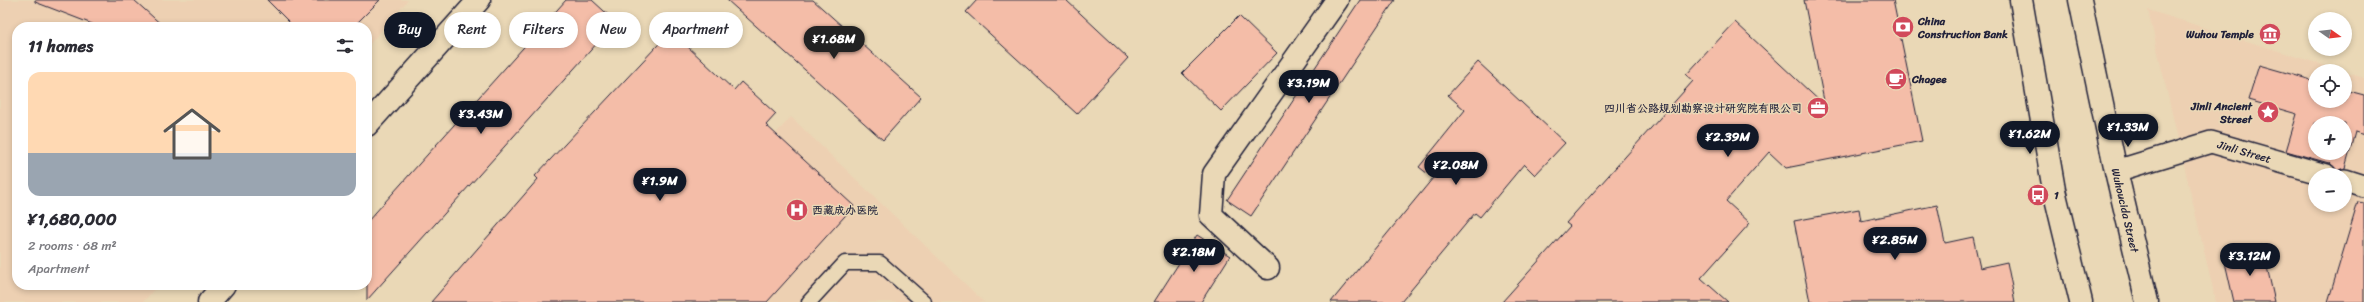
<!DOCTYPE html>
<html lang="en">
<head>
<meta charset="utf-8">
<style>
  body { margin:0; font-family:Sriracha,"LXGW WenKai TC",sans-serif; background:#f7f7f7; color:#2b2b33; height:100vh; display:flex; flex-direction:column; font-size:15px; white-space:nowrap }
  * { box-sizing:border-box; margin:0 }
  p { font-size:13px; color:#7c7c81 }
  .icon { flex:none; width:22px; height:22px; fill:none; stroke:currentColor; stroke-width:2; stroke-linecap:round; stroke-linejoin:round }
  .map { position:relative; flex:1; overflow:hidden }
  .side { position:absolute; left:12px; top:22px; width:360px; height:268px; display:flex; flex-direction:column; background:#fff; border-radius:16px; box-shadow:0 2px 6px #0003 }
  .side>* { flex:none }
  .top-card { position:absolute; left:384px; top:12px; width:380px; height:36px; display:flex; gap:8px }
  .needle { width:26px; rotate:104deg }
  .controls { position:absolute; left:2308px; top:12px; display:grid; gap:8px }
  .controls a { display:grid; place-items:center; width:44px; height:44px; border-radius:50%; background:#fff; box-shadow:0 2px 6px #0003; font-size:20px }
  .price { position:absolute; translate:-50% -34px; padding:0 9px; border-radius:14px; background:#111827; color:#fff; font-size:13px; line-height:26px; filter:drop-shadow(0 1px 2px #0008) }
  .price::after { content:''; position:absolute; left:50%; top:24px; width:12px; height:9px; margin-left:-6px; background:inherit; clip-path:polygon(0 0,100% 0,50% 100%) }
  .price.selected { background:#222; color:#fff }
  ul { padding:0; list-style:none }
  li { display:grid; align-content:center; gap:8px; height:212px; padding:0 16px }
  li span { display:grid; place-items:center; height:124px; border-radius:12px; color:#555 }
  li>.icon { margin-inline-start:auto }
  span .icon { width:72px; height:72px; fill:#fffc; stroke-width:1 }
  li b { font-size:17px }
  h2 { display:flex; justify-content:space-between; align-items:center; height:48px; padding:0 16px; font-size:17px }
  .chip { padding:0 14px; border-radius:18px; background:#fff; box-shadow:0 2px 6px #0003; font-size:14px; line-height:36px }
  .chip.selected { background:#111827; color:#fff }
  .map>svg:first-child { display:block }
</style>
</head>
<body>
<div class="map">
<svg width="2364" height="302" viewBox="0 0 2364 302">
  <rect width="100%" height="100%" fill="#ead8b6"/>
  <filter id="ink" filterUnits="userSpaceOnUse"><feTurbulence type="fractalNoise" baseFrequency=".025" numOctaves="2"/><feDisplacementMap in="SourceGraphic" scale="8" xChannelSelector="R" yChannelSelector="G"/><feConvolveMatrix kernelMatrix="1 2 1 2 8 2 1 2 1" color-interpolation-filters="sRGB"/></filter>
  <g filter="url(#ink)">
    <!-- built -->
    <g fill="#edd0b2" fill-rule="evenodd">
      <path d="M0,0H408L367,47V27H17V285H158L143,302H0Z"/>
      <path d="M2148,10L2342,71H2315V101H2345V72L2364,78V302H2216ZM2315,123H2345V153H2315ZM2315,175H2345V205H2315Z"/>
      <path d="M791,117L984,302H622Z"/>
    </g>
    <!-- building -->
    <g fill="#f4bda8" stroke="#22223b" fill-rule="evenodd">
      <path d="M35,0H134L164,27H100L35,2Z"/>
      <path d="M267,0H380L353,27H294Z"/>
      <path d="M566,0H592L616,22L367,300V222Z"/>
      <path d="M727,0H813L921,97L883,140Z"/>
      <path d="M977,0H1066L1128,58L1077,114L966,12Z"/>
      <path d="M1360,0H1395L1251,216L1227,200Z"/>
      <path d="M1804,0H1893L1922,141L1786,168L1769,152L1726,201L1750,223L1701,278L1728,302H1502L1570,226L1566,223L1693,81L1686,75L1735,22L1825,106Z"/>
      <path d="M1239,16L1277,53L1221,111L1182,73Z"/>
      <path d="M671,31L734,90L741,82L776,114L766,125L854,206L767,302H431L538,179L535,176Z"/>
      <path d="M1478,62L1565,143L1535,175L1524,164L1480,217L1475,213L1401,302H1331L1433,178L1419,167L1465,110L1448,95Z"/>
      <path d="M2259,65L2315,81V101H2345V90L2364,95V135L2355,132L2345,168L2337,171L2329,163L2286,151L2297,114L2248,100ZM2315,123H2345V153H2315Z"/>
      <path d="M2358,202L2364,203V302H2328Z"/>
      <path d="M1937,205L1945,243L1973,237L1980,268L2007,262L2015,302H1810L1794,221L1859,209L1861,221Z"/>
      <path d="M1197,235L1230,256L1201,302H1154Z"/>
      <path d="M2262,245L2275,302H2234L2224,258Z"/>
    </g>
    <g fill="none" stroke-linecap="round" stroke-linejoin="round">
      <!-- service casing -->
      <g stroke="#22223b" stroke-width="17">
        <path id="service" d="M809,302L845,263H880L924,302"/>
      </g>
      <!-- pedestrian casing -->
      <g stroke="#22223b" stroke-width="24">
        <g id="pedestrian">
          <path id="s1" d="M2116,171L2211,142L2326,175"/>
          <path d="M2345,180L2364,186"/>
        </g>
      </g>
      <!-- minor casing -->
      <g stroke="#22223b" stroke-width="25">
        <path id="minor" d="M1268,268L1211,215L1214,174L1337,0"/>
      </g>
      <!-- tertiary casing -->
      <g stroke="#22223b" stroke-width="25">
        <g id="tertiary">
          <path d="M367,125L479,0"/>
          <path d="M209,302L224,285"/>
        </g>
      </g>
      <!-- secondary casing -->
      <g stroke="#22223b" stroke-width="25">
        <g id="secondary">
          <path d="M2021,0L2054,190L2081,302"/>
          <path id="s2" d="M2080,0L2116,171L2147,302"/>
        </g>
      </g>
      <!-- service -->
      <use href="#service" stroke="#ead8b6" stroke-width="14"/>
      <!-- pedestrian -->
      <use href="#pedestrian" stroke="#ead8b6" stroke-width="21"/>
      <!-- minor -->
      <use href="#minor" stroke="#ead8b6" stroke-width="22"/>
      <!-- tertiary -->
      <use href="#tertiary" stroke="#ead8b6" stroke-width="22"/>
      <!-- secondary -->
      <use href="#secondary" stroke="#ead8b6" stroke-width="22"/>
    </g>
  </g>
  <!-- icons -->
  <defs>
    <g id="bank-disc" transform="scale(1.15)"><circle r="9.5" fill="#d1495b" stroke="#ead8b6"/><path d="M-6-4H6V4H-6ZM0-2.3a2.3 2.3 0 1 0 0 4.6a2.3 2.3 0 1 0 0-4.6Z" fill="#fff"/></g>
    <g id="museum-disc" transform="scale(1.15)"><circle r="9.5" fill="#d1495b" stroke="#ead8b6"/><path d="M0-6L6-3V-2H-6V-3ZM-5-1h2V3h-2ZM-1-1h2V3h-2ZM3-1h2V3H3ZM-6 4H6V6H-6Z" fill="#fff"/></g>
    <g id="cafe-disc" transform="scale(1.15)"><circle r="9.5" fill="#d1495b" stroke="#ead8b6"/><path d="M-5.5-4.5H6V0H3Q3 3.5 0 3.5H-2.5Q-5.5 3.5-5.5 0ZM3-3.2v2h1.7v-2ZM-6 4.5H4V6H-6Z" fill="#fff"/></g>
    <g id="office-disc" transform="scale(1.15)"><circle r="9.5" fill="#d1495b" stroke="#ead8b6"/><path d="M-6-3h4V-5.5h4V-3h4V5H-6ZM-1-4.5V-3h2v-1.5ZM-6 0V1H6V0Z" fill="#fff"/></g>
    <g id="sight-disc" transform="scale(1.15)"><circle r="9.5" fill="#d1495b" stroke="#ead8b6"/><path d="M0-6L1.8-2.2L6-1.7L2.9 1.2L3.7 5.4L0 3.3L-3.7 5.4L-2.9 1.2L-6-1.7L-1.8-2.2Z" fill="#fff"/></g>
    <g id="bus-disc" transform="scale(1.15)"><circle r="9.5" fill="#d1495b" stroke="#ead8b6"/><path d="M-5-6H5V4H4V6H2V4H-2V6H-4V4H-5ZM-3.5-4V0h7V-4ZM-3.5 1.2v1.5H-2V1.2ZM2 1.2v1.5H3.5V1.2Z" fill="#fff"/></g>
    <g id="hospital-disc" transform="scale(1.15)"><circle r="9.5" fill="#d1495b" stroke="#ead8b6"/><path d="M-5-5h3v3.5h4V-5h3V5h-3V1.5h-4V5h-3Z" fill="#fff"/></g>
  </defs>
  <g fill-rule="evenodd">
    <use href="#bank-disc" x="1903" y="27"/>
    <use href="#museum-disc" x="2270" y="34"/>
    <use href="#cafe-disc" x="1896" y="79"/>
    <use href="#office-disc" x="1818" y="108"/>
    <use href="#sight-disc" x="2268" y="112"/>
    <use href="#bus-disc" x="2038" y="195"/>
    <use href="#hospital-disc" x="797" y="210"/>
  </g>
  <g text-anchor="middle" stroke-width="3" stroke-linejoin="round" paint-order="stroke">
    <!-- poi labels -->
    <g font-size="11" font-weight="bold" fill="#22223b" stroke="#ead8b6" text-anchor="start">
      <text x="1918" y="25">China<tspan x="1918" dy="13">Construction Bank</tspan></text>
      <text x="2254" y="38" text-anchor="end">Wuhou Temple</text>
      <text x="1912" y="83">Chagee</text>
      <text x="2252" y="110" text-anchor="end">Jinli Ancient<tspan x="2252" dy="13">Street</tspan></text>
      <text x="1802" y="112" text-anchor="end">四川省公路规划勘察设计研究院有限公司</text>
      <text x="2054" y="199">1</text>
      <text x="812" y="214">西藏成办医院</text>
    </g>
    <!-- street labels -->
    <g font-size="11" fill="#22223b" stroke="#ead8b6">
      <text dy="4" stroke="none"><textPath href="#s1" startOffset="134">Jinli Street</textPath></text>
      <text dy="4" stroke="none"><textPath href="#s2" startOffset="215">Wuhoucida Street</textPath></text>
    </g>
  </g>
</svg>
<div class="controls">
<a><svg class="needle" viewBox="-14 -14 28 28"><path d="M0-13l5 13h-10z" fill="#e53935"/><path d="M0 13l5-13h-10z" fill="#7c7c81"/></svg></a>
<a><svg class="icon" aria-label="locate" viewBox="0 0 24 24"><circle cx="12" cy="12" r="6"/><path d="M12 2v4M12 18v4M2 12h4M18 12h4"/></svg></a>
<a>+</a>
<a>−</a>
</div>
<b class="price selected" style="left:834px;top:60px">¥1.68M</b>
<b class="price" style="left:1309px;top:104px">¥3.19M</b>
<b class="price" style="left:481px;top:135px">¥3.43M</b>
<b class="price" style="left:2128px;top:148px">¥1.33M</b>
<b class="price" style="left:2030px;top:155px">¥1.62M</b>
<b class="price" style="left:1728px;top:158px">¥2.39M</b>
<b class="price" style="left:1456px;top:186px">¥2.08M</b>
<b class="price" style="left:660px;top:202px">¥1.9M</b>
<b class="price" style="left:1895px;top:261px">¥2.85M</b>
<b class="price" style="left:1194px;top:273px">¥2.18M</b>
<b class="price" style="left:2250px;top:277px">¥3.12M</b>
<div class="top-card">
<a class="chip selected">Buy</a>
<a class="chip">Rent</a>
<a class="chip">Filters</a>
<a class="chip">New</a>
<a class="chip">Apartment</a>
</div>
<section class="side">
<h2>11 homes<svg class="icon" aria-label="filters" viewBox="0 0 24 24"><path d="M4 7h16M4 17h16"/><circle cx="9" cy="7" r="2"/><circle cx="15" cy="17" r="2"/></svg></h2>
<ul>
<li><span style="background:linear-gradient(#ffd9b3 65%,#9aa5b1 0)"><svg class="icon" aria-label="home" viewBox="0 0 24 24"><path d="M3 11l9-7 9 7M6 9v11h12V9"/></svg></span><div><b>¥1,680,000</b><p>2 rooms · 68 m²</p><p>Apartment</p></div></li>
</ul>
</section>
</div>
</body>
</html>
